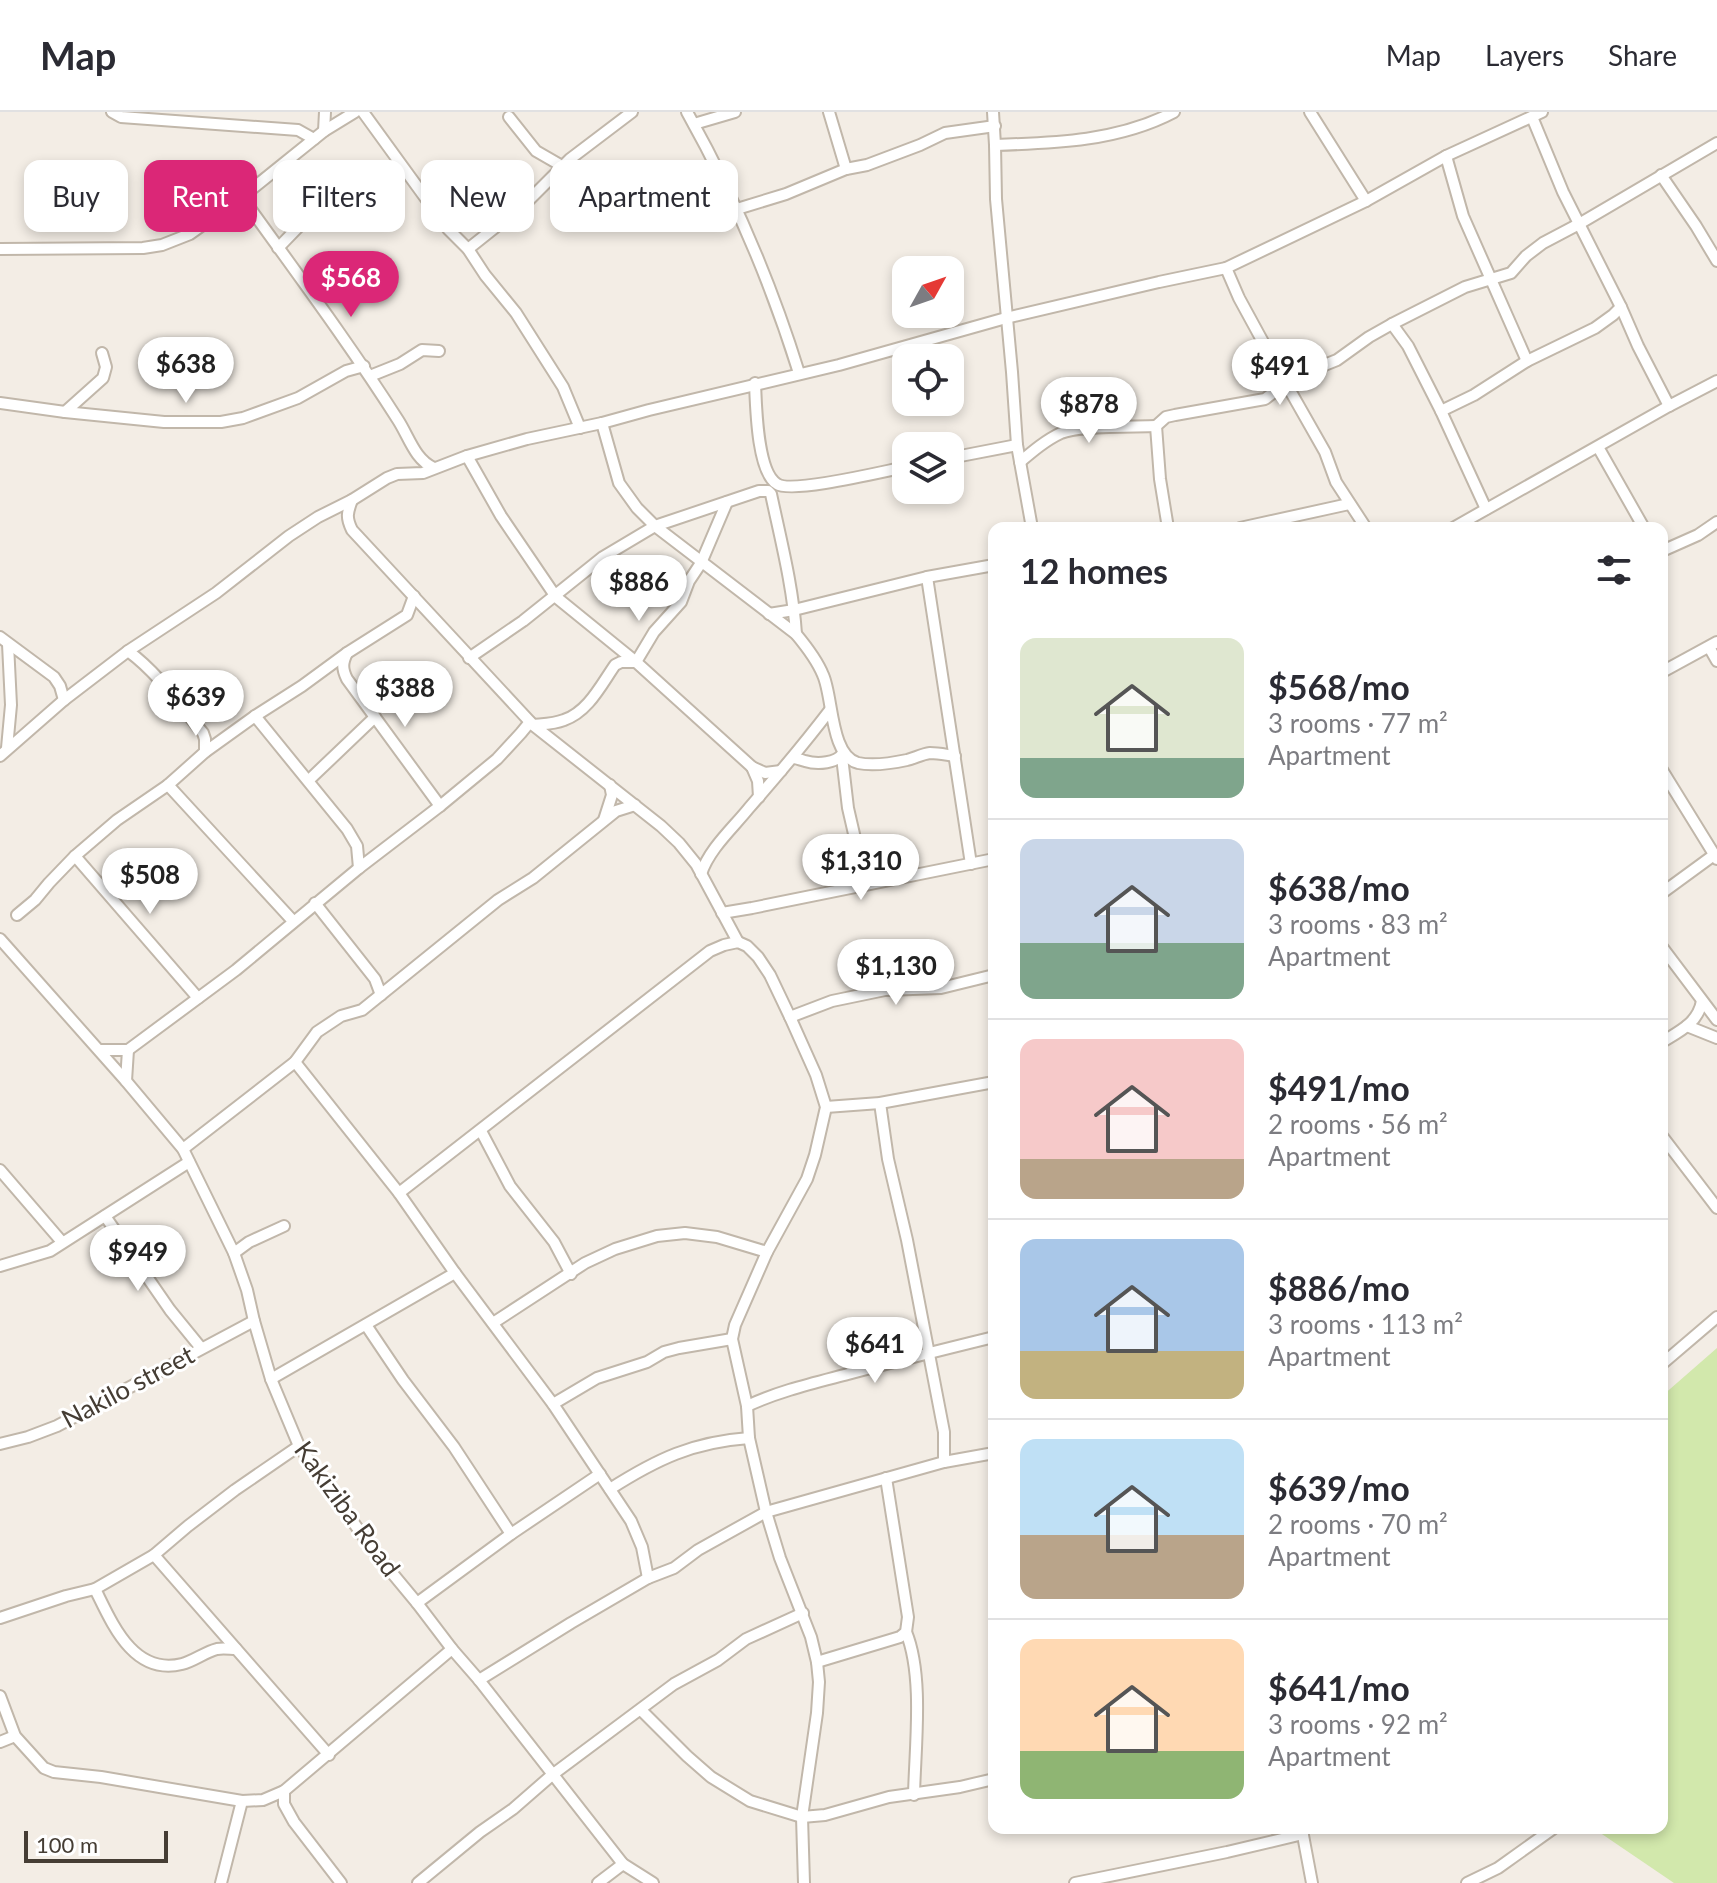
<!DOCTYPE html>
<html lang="en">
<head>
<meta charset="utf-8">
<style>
  body { margin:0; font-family:Lato,sans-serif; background:#f2f2f3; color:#2b2b33; height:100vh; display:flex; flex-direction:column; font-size:30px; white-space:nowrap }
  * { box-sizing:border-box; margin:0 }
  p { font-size:26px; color:#7c7c81 }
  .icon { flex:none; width:44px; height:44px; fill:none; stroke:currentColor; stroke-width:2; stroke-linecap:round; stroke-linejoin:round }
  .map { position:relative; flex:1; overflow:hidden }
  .side { position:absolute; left:988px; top:410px; width:680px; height:1312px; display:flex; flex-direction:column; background:#fff; border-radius:16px; box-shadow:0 4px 12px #0003 }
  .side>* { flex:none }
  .banner { position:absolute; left:24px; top:48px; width:760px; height:72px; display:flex; gap:16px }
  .needle { width:52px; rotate:50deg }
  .tools { position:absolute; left:892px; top:144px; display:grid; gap:16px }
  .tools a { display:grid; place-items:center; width:72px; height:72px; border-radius:16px; background:#fff; box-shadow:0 4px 12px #0003; font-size:40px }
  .scale { position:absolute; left:24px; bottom:20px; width:144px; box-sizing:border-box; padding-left:8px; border:4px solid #453d34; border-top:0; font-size:22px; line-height:28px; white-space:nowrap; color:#453d34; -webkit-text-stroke:6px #fff; paint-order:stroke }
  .price { position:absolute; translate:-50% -68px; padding:0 18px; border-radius:28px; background:#fff; color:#222; font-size:26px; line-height:52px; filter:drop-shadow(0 2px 4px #0008) }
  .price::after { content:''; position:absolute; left:50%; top:48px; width:24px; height:18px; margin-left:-12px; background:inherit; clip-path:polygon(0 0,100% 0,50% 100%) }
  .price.current { background:#db2777; color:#fff }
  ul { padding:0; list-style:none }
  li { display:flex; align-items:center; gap:24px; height:200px; padding:0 32px }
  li+li { border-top:2px solid #e1e1e2 }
  li span { display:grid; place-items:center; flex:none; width:224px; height:160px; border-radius:16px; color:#555 }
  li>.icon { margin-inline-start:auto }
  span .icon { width:96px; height:96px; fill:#fffc; stroke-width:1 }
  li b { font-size:34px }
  h2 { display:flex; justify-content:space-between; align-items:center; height:96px; padding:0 32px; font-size:34px }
  .chip { padding:0 28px; border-radius:16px; background:#fff; box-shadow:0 4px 12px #0003; font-size:28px; line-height:72px }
  .chip.current { background:#db2777; color:#fff }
  header { display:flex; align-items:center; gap:48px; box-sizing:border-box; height:112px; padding:0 40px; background:#fff; border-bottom:2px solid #e1e1e2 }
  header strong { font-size:38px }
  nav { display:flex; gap:44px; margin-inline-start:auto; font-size:28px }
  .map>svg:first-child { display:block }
</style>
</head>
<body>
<header>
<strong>Map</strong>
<nav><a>Map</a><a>Layers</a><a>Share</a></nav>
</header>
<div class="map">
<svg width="1717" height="1771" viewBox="0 0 1717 1771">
  <rect width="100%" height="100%" fill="#f3ede5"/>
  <!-- green -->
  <path fill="#d2e8ac" d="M1717,1236V1771H1674L1593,1716H1662V1284Z"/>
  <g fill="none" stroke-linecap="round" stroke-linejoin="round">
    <!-- street casing -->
    <g stroke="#c1b7aa" stroke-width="14">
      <g id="street">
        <path d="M112,0L121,5L298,18L314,27"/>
        <path d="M363,0L448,117L468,137L485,163L516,201L563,275L580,316"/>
        <path d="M687,0C733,82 771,171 799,261"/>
        <path d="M829,0L846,57"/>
        <path d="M993,0L995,33L996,87L1012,260L1017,333L1032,416"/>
        <path d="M1310,0L1366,89"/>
        <path d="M509,5L536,39L562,54"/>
        <path d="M1532,5L1563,80L1621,195L1638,234L1669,294"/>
        <path d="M694,12L735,0"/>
        <path d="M324,19L325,0"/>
        <path d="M995,33C1056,31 1119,29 1174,0"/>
        <path d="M1446,44L1463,104L1527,249"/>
        <path d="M1661,63L1696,114L1717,149"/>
        <path d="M242,85C295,159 349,231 398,308C409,325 415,348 434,356"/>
        <path d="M737,97L786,82L846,57L867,53L920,33L945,21L995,14"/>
        <path d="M278,136L308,105"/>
        <path d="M0,137L143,136L162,133L190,122L242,85L324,19L355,0"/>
        <path d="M468,137L526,91L570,47L632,0"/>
        <path d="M1226,156L1239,186L1275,252L1325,340L1336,370L1366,416"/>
        <path d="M1392,212L1408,234L1441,299L1486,397"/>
        <path d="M370,264L400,252L422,238L439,239"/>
        <path d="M755,271C756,294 757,360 777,372C792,382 885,359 906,355"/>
        <path d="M0,291L65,300L164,310H221L243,306L298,286L346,259L364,254"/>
        <path d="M1441,299L1474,283L1527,249L1595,216L1613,203L1621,195"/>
        <path d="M65,300L103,266L106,255L102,241"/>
        <path d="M602,311L619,371L637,396L655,414L796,522C806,534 817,548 823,563C833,584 830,644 858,651C872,654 893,651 907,648C915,646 922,642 930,641C939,641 947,643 955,644"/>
        <path d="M1598,335L1644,416"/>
        <path d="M467,344L501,404L556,485L636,550L752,655L765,661L781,659"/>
        <path d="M950,346L1017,333"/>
        <path d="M1020,350C1033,339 1046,328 1061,321C1080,313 1134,315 1156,314"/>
        <path d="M352,388C347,401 346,406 352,418L533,613L661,714L679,731L696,752L738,830"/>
        <path d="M1168,416L1160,367L1156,314L1166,305L1175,303L1265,287L1292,266L1337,248L1369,225L1392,212L1465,175L1511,161L1526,144L1543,131L1579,112L1717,31"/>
        <path d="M1240,416L1349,392"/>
        <path d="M1453,416L1669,294L1717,269"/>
        <path d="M1662,439L1698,423L1717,410"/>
        <path d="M927,465L971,752"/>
        <path d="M769,502L794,498L927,465L994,453"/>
        <path d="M0,525L54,565L60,574L64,588"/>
        <path d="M1709,535L1717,549"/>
        <path d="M128,539C158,561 179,592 203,621L205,627V640"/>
        <path d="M347,541C342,551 342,557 347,567L440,694"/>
        <path d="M469,546L523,509L603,445L655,414L759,379H768L771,382C781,429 793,475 796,522"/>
        <path d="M1662,560L1717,530"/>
        <path d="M255,604L347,717L357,734L359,756"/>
        <path d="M533,613C543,612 554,612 564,608C588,600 601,573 615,553L621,550H636L654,520L681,490L689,469L701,451L727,390"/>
        <path d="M7,636L11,593L8,532"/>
        <path d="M0,644L64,588L128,539L216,481L289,424L318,405L352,388L387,366L397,362L423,361L467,344L527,327L602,311L649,298L839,253L1006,206L1159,170L1226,156L1366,89L1446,44L1542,0"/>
        <path d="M842,645L848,696L857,735L858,774"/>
        <path d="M793,646C797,646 801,648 805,649C818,653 837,651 843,641"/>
        <path d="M752,655L758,669L759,685"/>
        <path d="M1662,658L1717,747"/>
        <path d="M309,668L375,605"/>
        <path d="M168,673L293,809"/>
        <path d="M604,708L612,683L610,673"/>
        <path d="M75,744L198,886"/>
        <path d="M701,762C709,737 733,716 749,696C777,664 804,632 830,598"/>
        <path d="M1662,781L1714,743"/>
        <path d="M315,791L375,867L381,883"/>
        <path d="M722,801L752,796L994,747"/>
        <path d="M17,803L35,788L49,771L75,744L117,708L168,673L205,640L255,604L302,574L347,541L407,503L414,484"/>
        <path d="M0,827L126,969L183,1037L234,1141L247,1178L254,1209L271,1267L299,1334L373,1438L417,1491L452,1537L479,1568L623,1752L653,1771"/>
        <path d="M1662,835L1717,908"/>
        <path d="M790,905L832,889L885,878L941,876L994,863"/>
        <path d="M1687,914L1717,926"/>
        <path d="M1662,930C1680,919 1698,911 1702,889"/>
        <path d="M100,938H128L236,858L359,756L440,694L497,647L521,621L530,610"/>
        <path d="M295,950L399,1081L455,1161L553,1292L631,1409L642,1435L648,1466"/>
        <path d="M126,969L128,938"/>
        <path d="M880,991L888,1047L907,1128L944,1320V1350"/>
        <path d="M826,995L880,991L994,970"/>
        <path d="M481,1019L510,1074L554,1130L571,1162"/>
        <path d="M1662,1024L1717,1096"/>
        <path d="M183,1037L295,950L317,920L341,904L362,898L498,788L533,766L616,699L635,693"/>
        <path d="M0,1058L62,1130"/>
        <path d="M399,1081L710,839L724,833L738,830L747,834L758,845L770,863L790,905L816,963L826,995L815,1043L807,1067L767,1140L735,1213L732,1227L747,1294L749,1326L766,1400L780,1446L811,1525L817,1550L819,1570L817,1601L802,1705L804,1771"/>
        <path d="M105,1104L170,1198L201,1236"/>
        <path d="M234,1141L249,1130L284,1114"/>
        <path d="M0,1154L50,1139L189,1050"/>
        <path d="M493,1211L585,1151L615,1137L657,1124L685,1121L717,1125L767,1140"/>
        <path d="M366,1213L403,1268L454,1335L511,1422"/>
        <path d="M1662,1252L1717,1205"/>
        <path d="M271,1267L455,1161"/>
        <path d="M553,1292L597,1266L647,1250L664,1240L679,1236L732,1227"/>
        <path d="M747,1294C779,1279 814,1271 848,1262C897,1249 945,1237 994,1225"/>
        <path d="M0,1332L28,1325L57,1314L254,1209"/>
        <path d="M610,1377C657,1347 693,1330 749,1326"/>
        <path d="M154,1443L329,1643"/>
        <path d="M95,1477C112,1511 133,1564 182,1552C194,1549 205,1540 217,1537C223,1536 230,1537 236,1537"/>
        <path d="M417,1491L511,1422L600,1362"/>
        <path d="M0,1506L66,1484L95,1477L154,1443L188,1414L235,1378L299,1334"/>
        <path d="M906,1520C924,1564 915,1635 914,1683"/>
        <path d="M817,1550L900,1525L906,1520L908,1505L886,1366"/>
        <path d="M479,1568L571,1511L648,1466L674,1456L698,1438L766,1400L944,1350L994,1341"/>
        <path d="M0,1584L15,1624L44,1656L54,1660L101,1665L242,1689L263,1688L284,1679L452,1537"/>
        <path d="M641,1598L687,1644L711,1665L750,1689L802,1705L825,1703L889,1685L960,1675L994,1667"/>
        <path d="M0,1630L15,1624"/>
        <path d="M284,1679V1692L294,1710L341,1771"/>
        <path d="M1302,1718L1312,1771"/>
        <path d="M221,1771L242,1689"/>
        <path d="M418,1771L480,1720L513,1697L552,1663L674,1572L718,1548L746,1527L803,1501"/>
        <path d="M598,1771L623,1752"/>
        <path d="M1075,1771L1227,1740L1303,1722"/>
        <path d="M1467,1771L1498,1756L1554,1716"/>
      </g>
    </g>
    <!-- street -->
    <use href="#street" stroke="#fff" stroke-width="10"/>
  </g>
  <g text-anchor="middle" stroke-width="6" stroke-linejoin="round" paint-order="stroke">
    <!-- street labels -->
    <g font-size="26" fill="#453d34" stroke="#fff">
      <text transform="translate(128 1275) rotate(-28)" y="9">Nakilo street</text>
      <text transform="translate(347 1397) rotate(54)" y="9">Kakiziba Road</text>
    </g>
  </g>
</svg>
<div class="tools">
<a><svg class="needle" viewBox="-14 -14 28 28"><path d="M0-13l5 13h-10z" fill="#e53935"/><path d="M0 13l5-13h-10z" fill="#7c7c81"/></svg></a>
<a><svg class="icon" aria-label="locate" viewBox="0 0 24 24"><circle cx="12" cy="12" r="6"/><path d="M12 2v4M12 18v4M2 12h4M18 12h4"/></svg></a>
<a><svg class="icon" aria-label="layers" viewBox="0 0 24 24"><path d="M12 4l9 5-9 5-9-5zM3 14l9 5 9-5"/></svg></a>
</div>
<div class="scale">100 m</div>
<b class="price current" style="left:351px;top:207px">$568</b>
<b class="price" style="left:186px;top:293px">$638</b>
<b class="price" style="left:1280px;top:295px">$491</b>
<b class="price" style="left:1089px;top:333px">$878</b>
<b class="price" style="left:639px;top:511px">$886</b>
<b class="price" style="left:405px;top:617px">$388</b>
<b class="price" style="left:196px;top:626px">$639</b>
<b class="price" style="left:861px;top:790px">$1,310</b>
<b class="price" style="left:150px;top:804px">$508</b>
<b class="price" style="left:896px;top:895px">$1,130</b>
<b class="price" style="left:138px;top:1181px">$949</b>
<b class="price" style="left:875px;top:1273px">$641</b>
<div class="banner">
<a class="chip">Buy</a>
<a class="chip current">Rent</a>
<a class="chip">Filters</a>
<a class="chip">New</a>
<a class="chip">Apartment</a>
</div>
<section class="side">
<h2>12 homes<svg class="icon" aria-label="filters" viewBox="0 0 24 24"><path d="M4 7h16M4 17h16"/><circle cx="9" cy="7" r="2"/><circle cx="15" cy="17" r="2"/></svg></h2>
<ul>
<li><span style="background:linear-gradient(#dfe7d0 75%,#7fa58c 0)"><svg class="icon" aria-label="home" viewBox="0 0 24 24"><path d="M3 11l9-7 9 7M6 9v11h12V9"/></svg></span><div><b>$568/mo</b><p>3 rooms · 77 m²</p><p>Apartment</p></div></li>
<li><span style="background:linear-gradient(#c9d6e8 65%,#7fa58c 0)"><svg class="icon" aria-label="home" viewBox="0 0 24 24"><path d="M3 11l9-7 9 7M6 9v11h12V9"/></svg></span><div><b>$638/mo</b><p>3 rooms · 83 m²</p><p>Apartment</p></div></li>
<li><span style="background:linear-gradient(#f6c9c9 75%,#b9a48a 0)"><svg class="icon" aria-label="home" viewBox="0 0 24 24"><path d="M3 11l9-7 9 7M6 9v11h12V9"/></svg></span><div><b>$491/mo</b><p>2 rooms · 56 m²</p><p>Apartment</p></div></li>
<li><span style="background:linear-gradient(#a9c7e8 70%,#c2b280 0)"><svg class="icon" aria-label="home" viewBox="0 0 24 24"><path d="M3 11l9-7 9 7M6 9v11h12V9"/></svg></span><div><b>$886/mo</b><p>3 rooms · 113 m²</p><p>Apartment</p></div></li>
<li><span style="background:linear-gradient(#bfe0f5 60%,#b9a48a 0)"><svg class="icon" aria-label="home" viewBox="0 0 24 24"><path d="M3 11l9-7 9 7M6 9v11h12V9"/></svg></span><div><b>$639/mo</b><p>2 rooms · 70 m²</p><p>Apartment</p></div></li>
<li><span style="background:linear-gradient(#ffd9b3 70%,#8fb573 0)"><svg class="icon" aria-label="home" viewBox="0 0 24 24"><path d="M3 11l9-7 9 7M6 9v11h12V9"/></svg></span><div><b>$641/mo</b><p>3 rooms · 92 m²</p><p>Apartment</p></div></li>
</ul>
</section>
</div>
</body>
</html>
